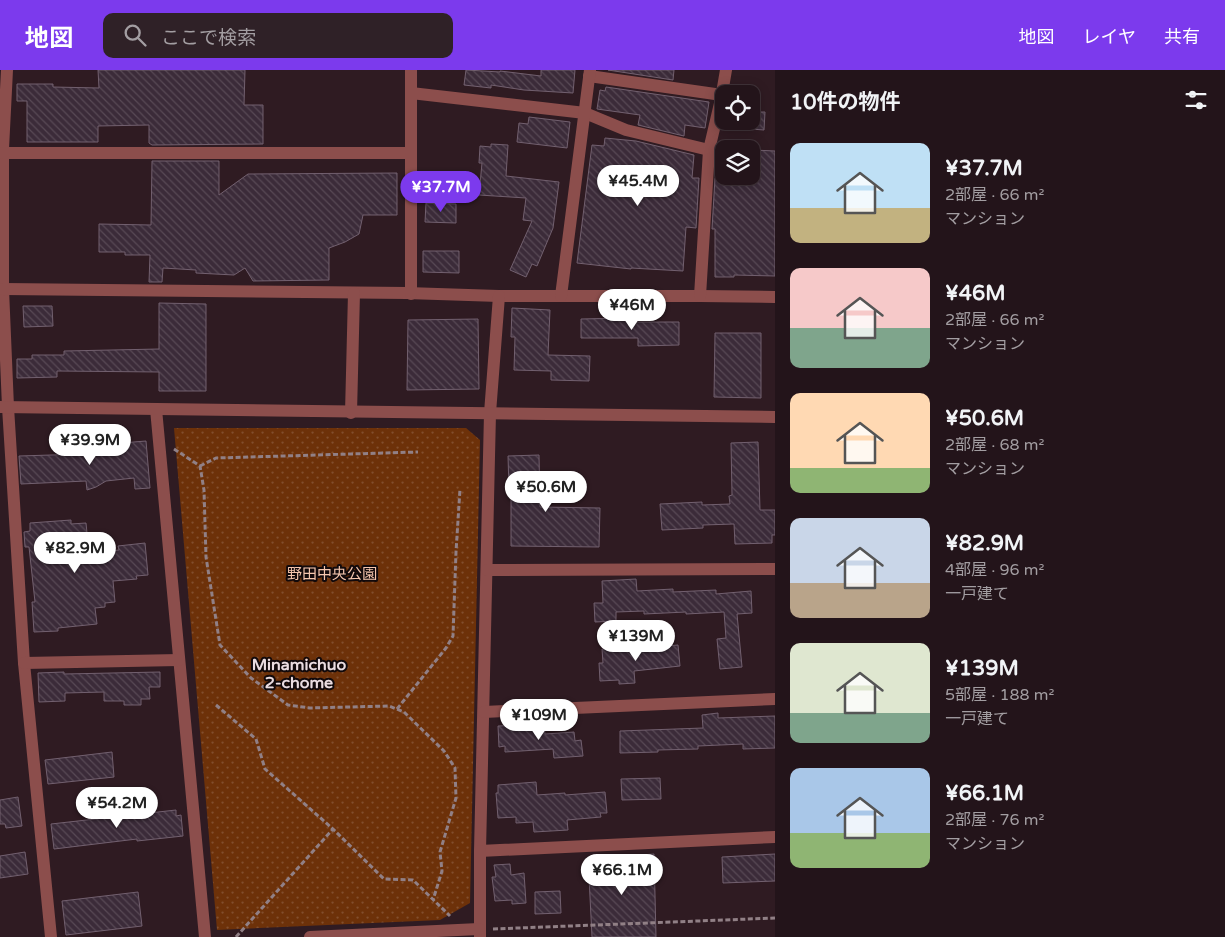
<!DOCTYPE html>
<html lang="ja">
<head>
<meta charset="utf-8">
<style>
  body { margin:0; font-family:"Varela Round","Noto Sans JP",sans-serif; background:#2f2127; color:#f1f3f6; height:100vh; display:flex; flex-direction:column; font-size:19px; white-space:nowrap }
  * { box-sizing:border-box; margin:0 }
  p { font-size:16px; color:#a39ea2 }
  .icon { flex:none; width:28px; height:28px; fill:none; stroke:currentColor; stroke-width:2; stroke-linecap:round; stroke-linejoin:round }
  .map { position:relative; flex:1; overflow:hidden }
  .side { display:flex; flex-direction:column; background:#23141a; width:450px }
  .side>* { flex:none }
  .controls { position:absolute; left:715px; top:15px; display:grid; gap:10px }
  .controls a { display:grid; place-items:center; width:45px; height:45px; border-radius:10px; background:#23141a; box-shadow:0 2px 12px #0003,0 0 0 1px #403339; font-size:25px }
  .price { position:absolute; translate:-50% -42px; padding:0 11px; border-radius:18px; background:#fff; color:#222; font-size:16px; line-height:32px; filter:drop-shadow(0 1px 2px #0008) }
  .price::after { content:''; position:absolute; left:50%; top:30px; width:15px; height:11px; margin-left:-8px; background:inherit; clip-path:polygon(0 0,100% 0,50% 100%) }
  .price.current { background:#7c3aed; color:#fff }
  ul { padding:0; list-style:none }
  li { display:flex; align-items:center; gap:15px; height:125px; padding:0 15px }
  li span { display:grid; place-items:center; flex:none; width:140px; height:100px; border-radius:10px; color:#555 }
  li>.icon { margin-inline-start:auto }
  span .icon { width:60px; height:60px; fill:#fffc; stroke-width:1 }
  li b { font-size:21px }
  h2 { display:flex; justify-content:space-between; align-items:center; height:60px; padding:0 15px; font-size:21px }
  header { display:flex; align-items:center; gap:30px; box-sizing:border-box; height:70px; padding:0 25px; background:#7c3aed; color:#fff }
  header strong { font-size:24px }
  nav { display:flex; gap:28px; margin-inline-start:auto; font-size:18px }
  .search { width:350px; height:45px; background:#2f2127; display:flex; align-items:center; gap:12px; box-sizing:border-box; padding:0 18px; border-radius:10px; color:#a39ea2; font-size:19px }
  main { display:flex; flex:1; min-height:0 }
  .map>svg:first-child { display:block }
</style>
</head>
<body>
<header>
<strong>地図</strong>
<div class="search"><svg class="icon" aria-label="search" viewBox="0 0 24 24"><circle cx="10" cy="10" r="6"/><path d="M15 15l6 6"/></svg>ここで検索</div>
<nav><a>地図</a><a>レイヤ</a><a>共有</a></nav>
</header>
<main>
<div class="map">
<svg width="775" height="867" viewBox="0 0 775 867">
  <defs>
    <pattern id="grass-dots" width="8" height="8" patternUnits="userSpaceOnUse" patternTransform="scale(1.25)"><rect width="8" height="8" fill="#6d3109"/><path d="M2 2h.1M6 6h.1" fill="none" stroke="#824e2d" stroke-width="1.8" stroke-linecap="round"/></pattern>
    <pattern id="building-back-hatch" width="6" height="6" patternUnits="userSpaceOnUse" patternTransform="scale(1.25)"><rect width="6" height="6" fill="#3b2b39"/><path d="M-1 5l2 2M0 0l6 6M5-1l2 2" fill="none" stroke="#584955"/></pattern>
  </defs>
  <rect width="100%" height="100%" fill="#2f1b22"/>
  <!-- grass -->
  <path fill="url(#grass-dots)" d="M174,358H466L480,370L470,833L440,850L217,860Z"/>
  <!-- building -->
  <g fill="url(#building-back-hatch)" stroke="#72606f">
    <path d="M98,0H245L244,35H263V74L152,75L149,73V55L98,56V72H27V31H17V14H53V17L99,18Z"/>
    <path d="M466,0L500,2V1L541,6V0H575L573,23L524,20L491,15V18L464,15Z"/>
    <path d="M608,0H674L673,10Z"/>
    <path d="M606,17L709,32L705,58L685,55L684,66L638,55L640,45L597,39L600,20L605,21Z"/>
    <path d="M751,42H765L764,60L751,59Z"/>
    <path d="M529,47L570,52L567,78L517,72L519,53L528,54Z"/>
    <path d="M605,68L636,71L694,85L692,108H699L696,158L686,157L683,201L631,198V199L577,193L592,75L604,76Z"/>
    <path d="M491,74L508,75L506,106L559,112L553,158L537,196L532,194L526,207L510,200L532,151L523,150L526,128L479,125L482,93H479L480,76L491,77Z"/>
    <path d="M753,80L775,81V206L734,205V207H715V159H712L715,108L752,110Z"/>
    <path d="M152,91H219V125L248,104L397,103V145H363L359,164L345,172L329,178V210L253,211L245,198L234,205L196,203V200L163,198L162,212H149L150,185H125V182H99V154L151,155Z"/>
    <path d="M426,133L456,134V153L425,152Z"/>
    <path d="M423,181H459V203L423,202Z"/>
    <path d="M159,233L206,234V321H159V302L57,301V307L17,308V289H32V285H64V281L159,279Z"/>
    <path d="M23,236H52L53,256L24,257Z"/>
    <path d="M512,238L550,240L548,285L590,286L589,311L551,310V301L514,300L515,267H511Z"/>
    <path d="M627,248V252H679V275L638,276V268H581V249Z"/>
    <path d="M478,249L479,319L407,320L408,250Z"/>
    <path d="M715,263H761V328L714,327Z"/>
    <path d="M82,370L97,375L146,371L150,418L135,419L134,408L106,411L96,417L87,420L86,411L21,414L19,386L83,384Z"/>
    <path d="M758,372L760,440H775V465H772V473L735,474L734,454L703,455V458L662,460L660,434L702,432V435L730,434L729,426L732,425L731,373Z"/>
    <path d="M539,385L540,437L600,438L599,477L511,476V419H509L508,386Z"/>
    <path d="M71,450V454L86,453L89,483L119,480L118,476L145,473L148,505L136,506L137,509L113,511L115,532L105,533V537L95,538L97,554L58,558V561L34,562L32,532H35L29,477H25L24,462L30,461V453Z"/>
    <path d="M636,509L637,521L673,519V522L716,520V524L751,521L752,543L737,544L742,597L720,599L717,569L726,568L724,542L686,544V542L644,544V541L616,542V551L595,552L594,533H603L602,511Z"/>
    <path d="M678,575L680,596L634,601L635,613L619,614V610L600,611L599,593H603L602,579L633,577V579Z"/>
    <path d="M64,602V604L160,602V617H149L150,629H141V635H124V631H104V622L65,623V631L39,632L38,603Z"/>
    <path d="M718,643V648L775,646V678L743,679V674L698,676V679L658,680V682L620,683V661L703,658L702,645Z"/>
    <path d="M544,654L545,664L574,662L575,671L581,670L583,686L554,688L553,679L505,682V676L499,677L498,656Z"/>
    <path d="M112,682L114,707L48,714L45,690Z"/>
    <path d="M660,708L661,729L622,730L621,709Z"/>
    <path d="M536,712L537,725L565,723V725L605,722L607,743H600L601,747L567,750L568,760L534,762L533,752L516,753V747L498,748L496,723H498V715Z"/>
    <path d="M18,727L22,756L6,758L5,754H0V730Z"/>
    <path d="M176,740V746L181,745L183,766L137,771V769L54,779L51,754Z"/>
    <path d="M25,782L28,804L0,808V786Z"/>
    <path d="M654,784L656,867H592L589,807H585V789L628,788V786Z"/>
    <path d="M775,784V811L723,813L722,787Z"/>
    <path d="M510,794L511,805L524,803L526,833L512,834V830L495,831L492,807H496L494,795Z"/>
    <path d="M560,821L561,843L535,844V822Z"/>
    <path d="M138,822L142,856L66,865L62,831Z"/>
  </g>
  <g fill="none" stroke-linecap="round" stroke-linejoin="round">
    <!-- path -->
    <g stroke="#918086" stroke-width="3" stroke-dasharray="5 2.5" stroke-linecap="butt">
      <path d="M174,379L200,396L204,420L206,487L220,575L251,608L288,635L310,638L389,636L404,642L444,681L455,698L456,728L440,782L442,801L433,830"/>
      <path d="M200,396L216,388L418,382"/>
      <path d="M216,635L256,669L265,699L333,759L384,809L413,810L450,846"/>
      <path d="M397,639L446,578L453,566L456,482L460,419"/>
      <path d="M493,859L775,848"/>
      <path d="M236,867L333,759"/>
    </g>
    <!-- minor -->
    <g stroke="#8c4e4c" stroke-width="12">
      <path d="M7,0L3,79V219L8,337L24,593L51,867"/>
      <path d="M589,6L722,25"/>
      <path d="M411,23L585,43L626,60L709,80"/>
      <path d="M3,83H410"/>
      <path d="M3,219L407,223L499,226H700L775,227"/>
      <path d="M411,224V0"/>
      <path d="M499,226L490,343L480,781L775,767"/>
      <path d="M561,226L590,0"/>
      <path d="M700,226L709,80L721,29L726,0"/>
      <path d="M156,339L205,867"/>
      <path d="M351,343L354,223"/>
      <path d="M487,500L775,499"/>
      <path d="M24,593L179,590"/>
      <path d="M484,642L775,629"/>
      <path d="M480,866V781"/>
      <path d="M310,867L479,859"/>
    </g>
    <!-- tertiary -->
    <path stroke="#8c4e4c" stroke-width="12" d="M0,337L775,347"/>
  </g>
  <g text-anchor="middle" stroke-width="4" stroke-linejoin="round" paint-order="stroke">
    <!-- park labels -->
    <g font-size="15" fill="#f5c6ae" stroke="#11090b">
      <text x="332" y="509">野田中央公園</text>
    </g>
    <!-- neighbourhood labels -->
    <g font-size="16" font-weight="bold" fill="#eadce0" stroke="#11090b">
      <text x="299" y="600">Minamichuo<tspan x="299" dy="18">2-chome</tspan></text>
    </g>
  </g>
</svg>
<div class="controls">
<a><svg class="icon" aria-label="locate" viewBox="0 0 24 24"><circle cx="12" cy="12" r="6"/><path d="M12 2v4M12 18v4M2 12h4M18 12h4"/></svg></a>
<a><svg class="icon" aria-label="layers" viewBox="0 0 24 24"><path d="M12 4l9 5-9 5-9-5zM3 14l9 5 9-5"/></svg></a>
</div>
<b class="price" style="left:638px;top:137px">¥45.4M</b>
<b class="price current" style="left:441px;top:143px">¥37.7M</b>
<b class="price" style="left:632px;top:261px">¥46M</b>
<b class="price" style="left:90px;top:396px">¥39.9M</b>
<b class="price" style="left:546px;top:443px">¥50.6M</b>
<b class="price" style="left:75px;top:504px">¥82.9M</b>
<b class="price" style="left:636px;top:592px">¥139M</b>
<b class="price" style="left:539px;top:671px">¥109M</b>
<b class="price" style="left:117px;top:759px">¥54.2M</b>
<b class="price" style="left:622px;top:826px">¥66.1M</b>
</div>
<section class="side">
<h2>10件の物件<svg class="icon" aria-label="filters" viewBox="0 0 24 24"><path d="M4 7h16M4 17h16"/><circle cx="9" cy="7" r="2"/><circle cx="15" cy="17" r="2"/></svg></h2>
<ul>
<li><span style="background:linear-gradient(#bfe0f5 65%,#c2b280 0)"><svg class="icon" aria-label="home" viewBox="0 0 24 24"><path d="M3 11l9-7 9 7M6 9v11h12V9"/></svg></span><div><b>¥37.7M</b><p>2部屋 · 66 m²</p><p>マンション</p></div></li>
<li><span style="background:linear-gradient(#f6c9c9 60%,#7fa58c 0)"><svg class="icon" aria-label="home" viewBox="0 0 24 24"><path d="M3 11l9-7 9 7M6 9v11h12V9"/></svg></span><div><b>¥46M</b><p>2部屋 · 66 m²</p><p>マンション</p></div></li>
<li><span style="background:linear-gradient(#ffd9b3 75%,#8fb573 0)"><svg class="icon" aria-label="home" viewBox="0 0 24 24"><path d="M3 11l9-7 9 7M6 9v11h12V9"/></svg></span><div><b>¥50.6M</b><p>2部屋 · 68 m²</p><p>マンション</p></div></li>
<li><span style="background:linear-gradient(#c9d6e8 65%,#b9a48a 0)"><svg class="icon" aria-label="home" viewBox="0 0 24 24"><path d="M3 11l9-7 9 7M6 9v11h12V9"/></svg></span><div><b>¥82.9M</b><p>4部屋 · 96 m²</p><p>一戸建て</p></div></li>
<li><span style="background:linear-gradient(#dfe7d0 70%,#7fa58c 0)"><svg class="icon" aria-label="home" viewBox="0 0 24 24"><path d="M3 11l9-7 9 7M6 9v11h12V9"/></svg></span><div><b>¥139M</b><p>5部屋 · 188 m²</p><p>一戸建て</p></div></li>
<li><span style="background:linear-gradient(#a9c7e8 65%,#8fb573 0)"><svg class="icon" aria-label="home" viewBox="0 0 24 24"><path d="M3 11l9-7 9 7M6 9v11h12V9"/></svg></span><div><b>¥66.1M</b><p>2部屋 · 76 m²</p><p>マンション</p></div></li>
</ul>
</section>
</main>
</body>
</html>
